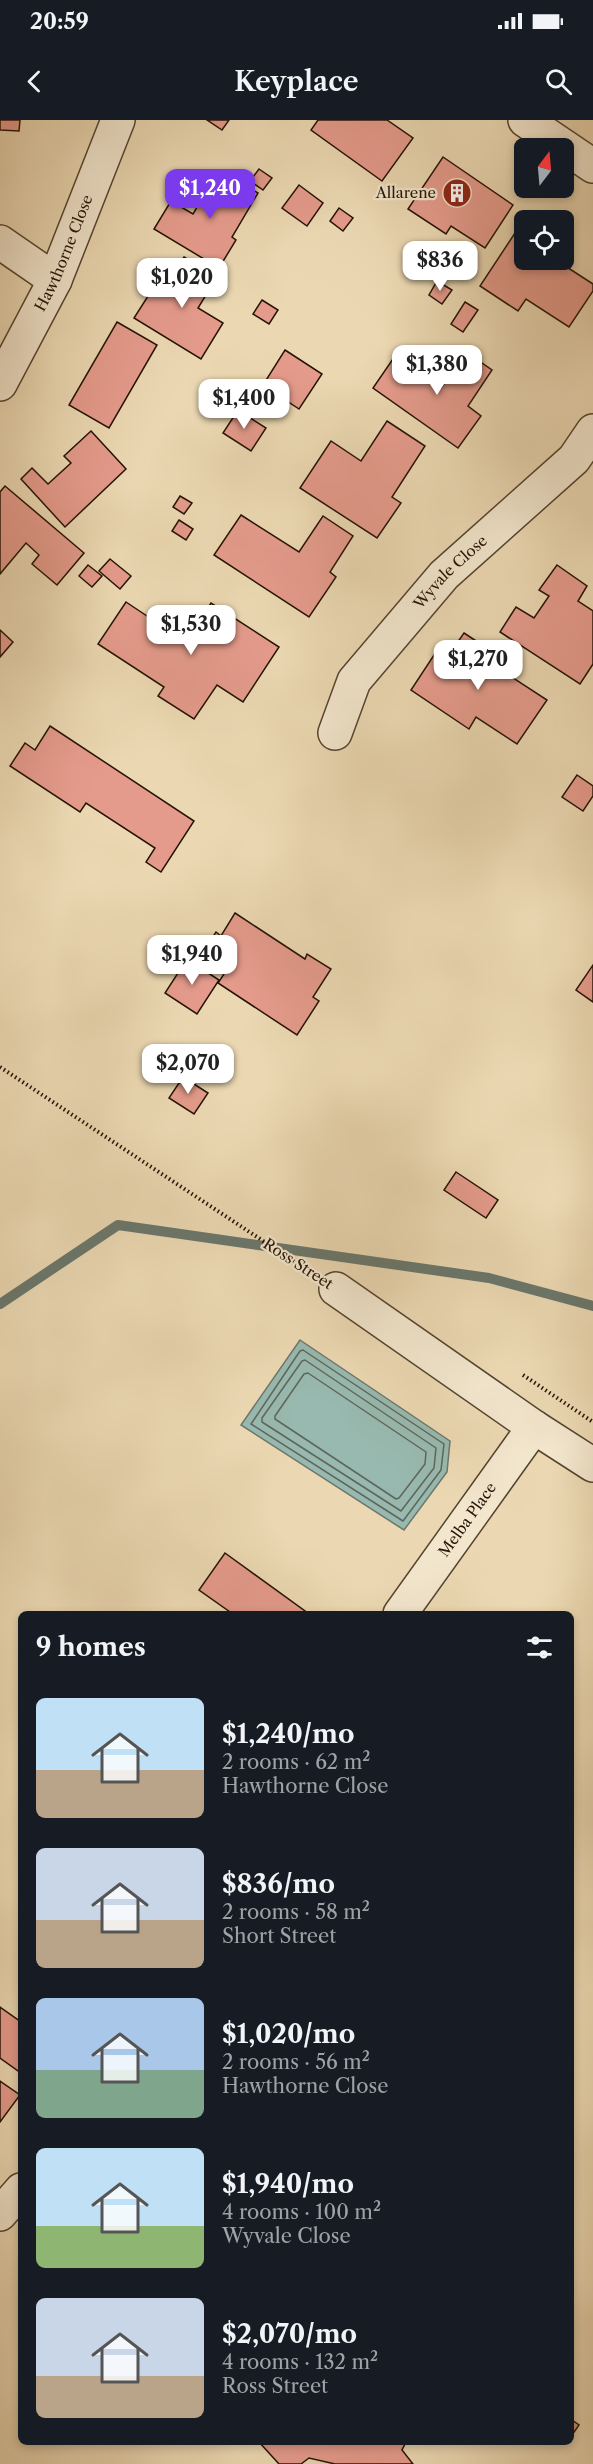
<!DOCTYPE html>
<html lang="en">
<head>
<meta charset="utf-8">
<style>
  body { margin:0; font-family:"Libre Caslon Text",serif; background:#20242c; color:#f1f3f6; height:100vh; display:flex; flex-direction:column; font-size:22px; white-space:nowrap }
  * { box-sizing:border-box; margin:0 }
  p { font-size:20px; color:#9ea1a6 }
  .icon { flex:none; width:33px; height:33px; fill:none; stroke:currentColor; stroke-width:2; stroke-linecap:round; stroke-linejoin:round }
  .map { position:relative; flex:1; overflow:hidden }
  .panel { position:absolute; left:18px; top:1491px; width:556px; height:834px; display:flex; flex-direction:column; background:#171b24; border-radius:9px; box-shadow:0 3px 9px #0003 }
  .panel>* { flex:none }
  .needle { width:39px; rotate:16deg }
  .buttons { position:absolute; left:514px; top:18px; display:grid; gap:12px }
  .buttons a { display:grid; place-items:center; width:60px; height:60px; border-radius:9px; background:#171b24; box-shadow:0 3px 9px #0003; font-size:30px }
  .price { position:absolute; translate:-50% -51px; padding:0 14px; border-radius:12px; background:#fff; color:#222; font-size:20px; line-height:39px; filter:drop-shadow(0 2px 3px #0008) }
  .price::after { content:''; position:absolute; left:50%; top:36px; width:18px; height:14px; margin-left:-9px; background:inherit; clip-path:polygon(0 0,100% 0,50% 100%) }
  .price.current { background:#7c3aed; color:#fff }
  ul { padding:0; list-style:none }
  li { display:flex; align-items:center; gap:18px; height:150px; padding:0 18px }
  li span { display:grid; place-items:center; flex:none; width:168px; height:120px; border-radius:9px; color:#555 }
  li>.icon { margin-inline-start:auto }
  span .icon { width:72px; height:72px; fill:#fffc; stroke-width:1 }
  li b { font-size:26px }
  h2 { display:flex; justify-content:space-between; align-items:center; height:72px; padding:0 18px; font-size:26px }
  .status { display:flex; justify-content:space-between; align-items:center; height:42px; padding:0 30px; background:#171b24; direction:ltr }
  .status svg { height:16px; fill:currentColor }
  header { display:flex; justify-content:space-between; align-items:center; height:78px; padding:0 18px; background:#171b24; font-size:27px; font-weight:600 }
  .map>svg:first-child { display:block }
</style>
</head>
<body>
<div class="status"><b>20:59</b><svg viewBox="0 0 49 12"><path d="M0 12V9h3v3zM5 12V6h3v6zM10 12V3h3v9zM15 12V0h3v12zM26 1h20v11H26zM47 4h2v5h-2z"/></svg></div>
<header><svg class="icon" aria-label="back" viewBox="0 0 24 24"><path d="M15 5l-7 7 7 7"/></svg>Keyplace<svg class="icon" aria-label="search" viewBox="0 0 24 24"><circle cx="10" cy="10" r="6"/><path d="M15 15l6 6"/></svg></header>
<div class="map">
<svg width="593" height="2344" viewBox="0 0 593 2344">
  <rect width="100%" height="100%" fill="#ebd8b2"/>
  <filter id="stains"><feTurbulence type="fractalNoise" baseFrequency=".00333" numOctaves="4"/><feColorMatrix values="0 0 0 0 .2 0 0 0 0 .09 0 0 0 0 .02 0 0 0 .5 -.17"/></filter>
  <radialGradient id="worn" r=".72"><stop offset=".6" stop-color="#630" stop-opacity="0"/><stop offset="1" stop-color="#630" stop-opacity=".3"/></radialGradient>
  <!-- water -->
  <path fill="#98b9b0" stroke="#6a776c" stroke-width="1.5" d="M300,1220L450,1321L447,1352L404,1410L241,1305Z"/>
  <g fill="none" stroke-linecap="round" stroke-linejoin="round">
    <!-- shore -->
    <g stroke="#5e665a" stroke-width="1.5">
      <path d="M303,1230L444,1324L441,1350L403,1401L251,1304L300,1231Z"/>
      <path d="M305,1240L436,1328L434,1348L401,1391L262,1302V1298L302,1241Z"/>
      <path d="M308,1253L426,1332L425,1344L399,1378L396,1379L275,1299V1296L304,1254Z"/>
    </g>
    <!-- stream -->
    <path stroke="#6a776c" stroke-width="10" d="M0,1184L118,1105L489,1158L593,1186"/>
  </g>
  <!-- building -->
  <g fill="#e59b8c" stroke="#251305" stroke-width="1.5">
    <path d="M0,0H20L19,11L0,10Z"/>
    <path d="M207,0H229L222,10Z"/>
    <path d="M318,0H387L413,18L382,61L311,10Z"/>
    <path d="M443,37L513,85L485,128L451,106L446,114L408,89Z"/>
    <path d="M259,49L272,58L263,70L250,61Z"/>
    <path d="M219,50L258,73L232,117L236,120L219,148L154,109L171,81L193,94Z"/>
    <path d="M299,65L323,83L307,106L282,88Z"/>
    <path d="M339,88L353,98L343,111L330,101Z"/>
    <path d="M523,101L525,102V140H556L593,164V171L569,207L526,179L518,191L480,166Z"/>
    <path d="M184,137L217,157L198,188L223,203L201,239L134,198L157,162L165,167Z"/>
    <path d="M437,161L452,170L442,184L429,175Z"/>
    <path d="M262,180L278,190L269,204L253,194Z"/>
    <path d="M465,182L478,190L463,212L451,204Z"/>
    <path d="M117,202L157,225L109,308L69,285Z"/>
    <path d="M285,230L322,254L299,289L263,265Z"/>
    <path d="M466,232L492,250L468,286L481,296L458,328L373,268L395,236L441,268Z"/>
    <path d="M258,266L280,281L271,295L249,280Z"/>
    <path d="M238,290L266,308L251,331L223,313Z"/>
    <path d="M387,301L425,326L392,377L401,383L377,418L300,368L331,321L361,341Z"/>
    <path d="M91,311L126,349L65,407L21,359L32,348L48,364L71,343L64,336Z"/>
    <path d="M5,366L84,433L57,465L32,444L39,435L26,423L0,454V372Z"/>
    <path d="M180,376L192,383L184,394L173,387Z"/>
    <path d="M241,395L299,432L323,396L353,416L330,452L336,457L309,497L214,435Z"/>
    <path d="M179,400L193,409L186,420L172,411Z"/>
    <path d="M110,439L131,456L120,469L99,451Z"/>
    <path d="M88,445L102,456L92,467L79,456Z"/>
    <path d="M557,445L587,466L578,481L593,491V544L580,564L500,512L516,487L534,498L549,476L539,470Z"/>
    <path d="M126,482L186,522L211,483L279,527L243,582L217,565L194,599L158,576L164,567L98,524Z"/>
    <path d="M0,510L13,522L0,537Z"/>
    <path d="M464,513L496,534L490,543L547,580L517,624L476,597L469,609L411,570L436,532L446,539Z"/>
    <path d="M50,606L194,701L161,752L146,742L155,728L86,683L80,692L10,646L25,623L35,630Z"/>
    <path d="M577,655L593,666V676L583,691L562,677Z"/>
    <path d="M235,793L305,839L307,834L331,849L313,877L319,881L297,915L218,863L224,854L199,838L216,812L221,816Z"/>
    <path d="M187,839L219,860L197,894L165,873Z"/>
    <path d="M593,845V882L576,870Z"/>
    <path d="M183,957L208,973L194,994L169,978Z"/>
    <path d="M456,1052L498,1080L486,1098L444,1070Z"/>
    <path d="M225,1433L305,1491L303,1494H233L199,1470Z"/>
    <path d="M0,1887L21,1902V1953L0,1938Z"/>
    <path d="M0,1961L20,1975L0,2002Z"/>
    <path d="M572,2300L579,2305L572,2315Z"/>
    <path d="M259,2322H406L402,2330L413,2344H335L309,2338L301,2344H279Z"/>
  </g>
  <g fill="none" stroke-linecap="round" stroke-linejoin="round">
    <!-- minor casing -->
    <g stroke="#564430" stroke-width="36">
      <g id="minor">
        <path d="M525,0L593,46"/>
        <path d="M0,122L55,160"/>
        <path id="s1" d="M0,264L55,160L118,0"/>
        <path id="s2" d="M335,613L354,561L444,455L574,339L593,311"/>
        <path d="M336,1169L534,1307L593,1345"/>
        <path id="s3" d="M400,1494L534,1307"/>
        <path d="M0,2094L21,2070"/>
      </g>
    </g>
    <!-- path -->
    <g stroke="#251305" stroke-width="4" stroke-dasharray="1.5 3" stroke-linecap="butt">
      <path d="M0,947L310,1152"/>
      <path d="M523,1255L593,1302"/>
    </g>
    <!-- minor -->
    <use href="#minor" stroke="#f2e6cd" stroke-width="33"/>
  </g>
  <!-- icons -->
  <defs>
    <g id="building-disc" transform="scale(1.5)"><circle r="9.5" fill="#8f2418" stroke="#f2e6cd"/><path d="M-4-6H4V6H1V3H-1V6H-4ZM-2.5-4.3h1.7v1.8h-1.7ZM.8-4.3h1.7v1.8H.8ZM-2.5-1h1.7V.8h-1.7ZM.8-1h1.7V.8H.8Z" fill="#fff"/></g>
  </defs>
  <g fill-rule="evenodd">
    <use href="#building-disc" x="457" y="73"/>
  </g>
  <g text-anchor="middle" stroke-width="4.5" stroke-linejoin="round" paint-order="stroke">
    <!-- poi labels -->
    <g font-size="15" fill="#251305" stroke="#f2e6cd" text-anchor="end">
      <text x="436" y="78">Allarene</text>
    </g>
    <!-- street labels -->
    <g font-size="15" fill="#251305" stroke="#f2e6cd">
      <text dy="5" stroke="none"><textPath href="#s1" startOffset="146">Hawthorne Close</textPath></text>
      <text dy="5" stroke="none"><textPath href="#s2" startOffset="201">Wyvale Close</textPath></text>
      <text transform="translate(298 1144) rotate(33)" y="5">Ross Street</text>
      <text dy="5" stroke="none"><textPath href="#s3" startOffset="116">Melba Place</textPath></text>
    </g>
  </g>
  <rect width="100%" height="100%" filter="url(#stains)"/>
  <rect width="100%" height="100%" fill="url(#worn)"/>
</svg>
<div class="buttons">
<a><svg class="needle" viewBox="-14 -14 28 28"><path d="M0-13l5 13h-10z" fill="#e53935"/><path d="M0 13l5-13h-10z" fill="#9ea1a6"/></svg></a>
<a><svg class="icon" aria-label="locate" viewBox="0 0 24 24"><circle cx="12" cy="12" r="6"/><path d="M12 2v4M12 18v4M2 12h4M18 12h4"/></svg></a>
</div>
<b class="price current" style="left:210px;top:100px">$1,240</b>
<b class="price" style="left:440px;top:172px">$836</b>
<b class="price" style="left:182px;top:189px">$1,020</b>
<b class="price" style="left:437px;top:276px">$1,380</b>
<b class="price" style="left:244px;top:310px">$1,400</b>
<b class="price" style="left:191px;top:536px">$1,530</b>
<b class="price" style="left:478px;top:571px">$1,270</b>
<b class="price" style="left:192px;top:866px">$1,940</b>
<b class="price" style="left:188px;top:975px">$2,070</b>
<section class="panel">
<h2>9 homes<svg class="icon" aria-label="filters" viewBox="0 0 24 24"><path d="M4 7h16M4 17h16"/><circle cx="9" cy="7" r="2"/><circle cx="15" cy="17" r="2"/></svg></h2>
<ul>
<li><span style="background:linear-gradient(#bfe0f5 60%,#b9a48a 0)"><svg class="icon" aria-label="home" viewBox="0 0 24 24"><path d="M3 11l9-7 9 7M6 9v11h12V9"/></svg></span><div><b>$1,240/mo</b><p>2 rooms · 62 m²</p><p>Hawthorne Close</p></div></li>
<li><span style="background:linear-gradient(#c9d6e8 60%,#b9a48a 0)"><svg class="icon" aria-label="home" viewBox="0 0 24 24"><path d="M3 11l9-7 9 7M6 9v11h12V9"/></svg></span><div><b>$836/mo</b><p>2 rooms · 58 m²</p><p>Short Street</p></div></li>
<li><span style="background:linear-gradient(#a9c7e8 60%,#7fa58c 0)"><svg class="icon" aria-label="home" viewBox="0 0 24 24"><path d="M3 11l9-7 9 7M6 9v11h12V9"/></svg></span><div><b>$1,020/mo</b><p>2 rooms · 56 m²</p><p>Hawthorne Close</p></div></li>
<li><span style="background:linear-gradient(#bfe0f5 65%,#8fb573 0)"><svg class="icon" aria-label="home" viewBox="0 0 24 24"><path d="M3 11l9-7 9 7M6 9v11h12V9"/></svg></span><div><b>$1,940/mo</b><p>4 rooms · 100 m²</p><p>Wyvale Close</p></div></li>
<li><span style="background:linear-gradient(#c9d6e8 65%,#b9a48a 0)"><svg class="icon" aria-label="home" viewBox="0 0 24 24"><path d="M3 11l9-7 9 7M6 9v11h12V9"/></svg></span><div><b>$2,070/mo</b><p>4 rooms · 132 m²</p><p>Ross Street</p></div></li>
</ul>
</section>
</div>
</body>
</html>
